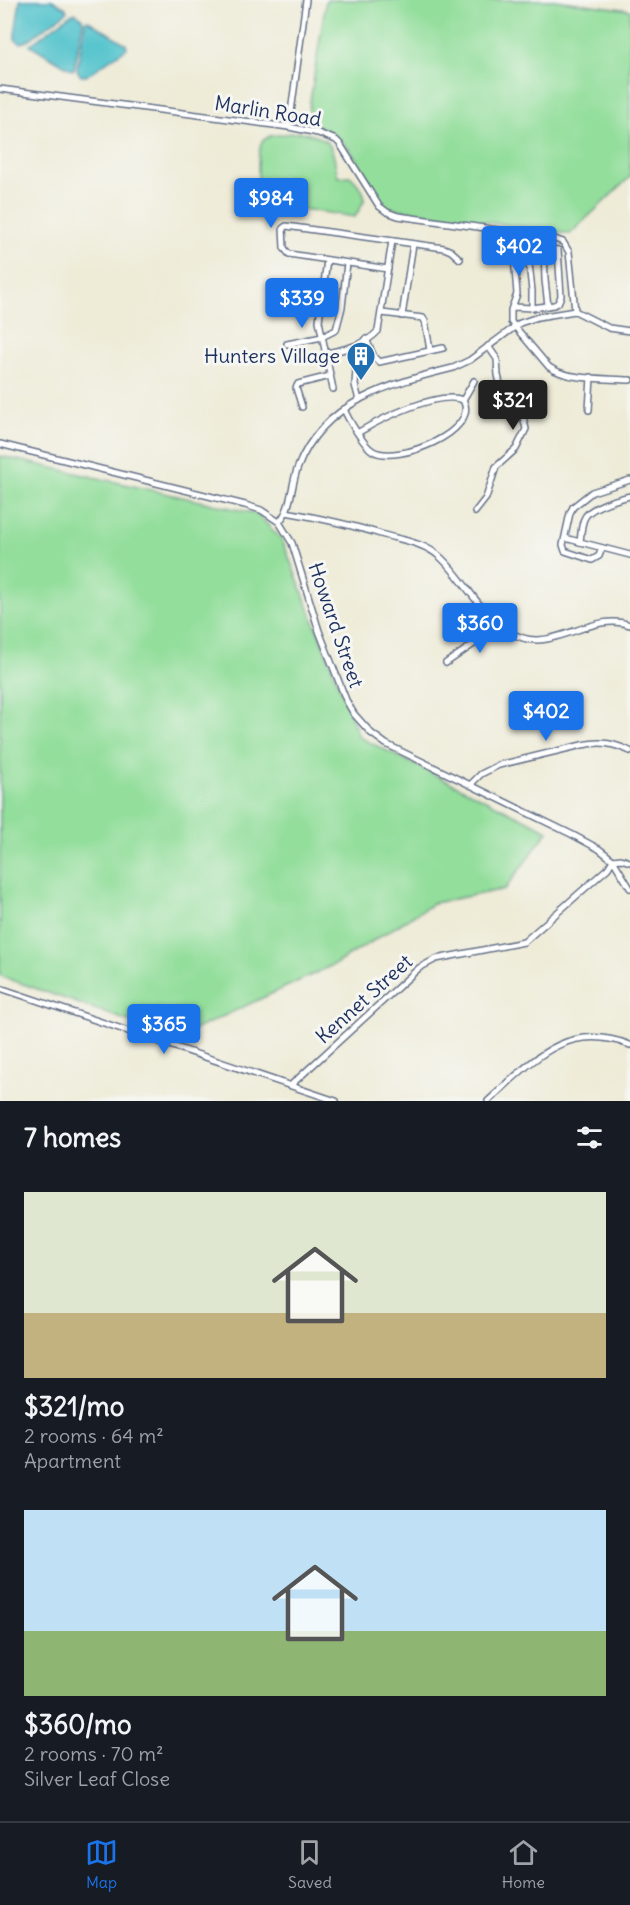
<!DOCTYPE html>
<html lang="en">
<head>
<meta charset="utf-8">
<style>
  body { margin:0; font-family:Delius,sans-serif; background:#20242c; color:#f1f3f6; height:100vh; display:flex; flex-direction:column; font-size:22px; white-space:nowrap }
  * { box-sizing:border-box; margin:0 }
  p { font-size:20px; color:#9ea1a6 }
  .icon { flex:none; width:33px; height:33px; fill:none; stroke:currentColor; stroke-width:2; stroke-linecap:round; stroke-linejoin:round }
  .map { position:relative; height:1101px; overflow:hidden }
  .panel { display:flex; flex-direction:column; background:#171b24; flex:1 }
  .panel>* { flex:none }
  .price { position:absolute; translate:-50% -51px; padding:0 14px; border-radius:6px; background:#1a73e8; color:#fff; font-size:20px; line-height:39px; filter:drop-shadow(0 2px 3px #0008) }
  .price::after { content:''; position:absolute; left:50%; top:36px; width:18px; height:14px; margin-left:-9px; background:inherit; clip-path:polygon(0 0,100% 0,50% 100%) }
  .price.current { background:#222; color:#fff }
  ul { padding:0; list-style:none }
  li { display:grid; align-content:center; gap:12px; height:318px; padding:0 24px }
  li span { display:grid; place-items:center; height:186px; border-radius:0px; color:#555 }
  li>.icon { margin-inline-start:auto }
  span .icon { width:108px; height:108px; fill:#fffc; stroke-width:1 }
  li b { font-size:26px }
  h2 { display:flex; justify-content:space-between; align-items:center; height:72px; padding:0 24px; font-size:26px }
  .dock { display:flex; justify-content:space-around; align-items:center; height:84px; border-top:2px solid #363941; background:#171b24; font-size:16px; color:#9ea1a6 }
  .dock a { display:grid; justify-items:center; gap:3px }
  .dock .current { color:#1a73e8 }
  .map>svg:first-child { display:block }
</style>
</head>
<body>
<div class="map">
<svg width="630" height="1101" viewBox="0 0 630 1101">
  <rect width="100%" height="100%" fill="#f6f6f2"/>
  <filter id="ink" filterUnits="userSpaceOnUse"><feTurbulence type="fractalNoise" baseFrequency=".0167" numOctaves="2"/><feDisplacementMap in="SourceGraphic" scale="12" xChannelSelector="R" yChannelSelector="G"/><feConvolveMatrix kernelMatrix="1 2 1 2 8 2 1 2 1" color-interpolation-filters="sRGB"/></filter>
  <filter id="wash" filterUnits="userSpaceOnUse"><feTurbulence type="fractalNoise" baseFrequency=".008" numOctaves="4" result="noise"/><feDisplacementMap in="SourceGraphic" scale="24" xChannelSelector="R" yChannelSelector="G"/><feGaussianBlur stdDeviation="1.35" result="paint"/><feColorMatrix in="noise" values="0 0 0 0 0 0 0 0 0 0 0 0 0 0 0 0 0 1.4 0 .05"/><feComposite in="paint" operator="in"/></filter>
  <g filter="url(#wash)">
    <rect width="100%" height="100%" fill="#eeebd7"/>
    <!-- green -->
    <g fill="#93de9b" stroke="#57867c" stroke-width="1.5">
      <path d="M326,0H554L630,10V177L570,234L389,208C379,203 376,192 370,182C353,151 341,134 307,121Z"/>
      <path d="M300,132C335,138 331,146 338,177L350,176C356,182 369,194 363,203C360,209 358,211 355,217L263,203C257,185 256,159 262,141L270,136Z"/>
      <path d="M0,456L257,514L282,540L359,737L548,831L505,889L434,903L337,963L177,1038L0,976Z"/>
    </g>
    <!-- water -->
    <g fill="#57c4cd" stroke="#397a96" stroke-width="1.5">
      <path d="M20,0H52L66,8L67,12L27,41L21,43L15,39V34Z"/>
      <path d="M76,13L81,17L83,21L74,69L72,70L30,45L70,15Z"/>
      <path d="M87,20L126,44L127,48L86,76H81L78,72L77,69L85,22Z"/>
    </g>
  </g>
  <g filter="url(#ink)">
    <g fill="none" stroke-linecap="round" stroke-linejoin="round">
      <!-- street casing -->
      <g stroke="#657188" stroke-width="8">
        <g id="street">
          <path d="M0,89L289,127L318,133L336,140L340,144L379,206L387,212L398,216L549,237L563,242L569,252L575,311"/>
          <path d="M289,127L306,0"/>
          <path d="M500,231L498,244H513"/>
          <path d="M527,245L532,291V308"/>
          <path d="M544,247L545,280L548,306"/>
          <path d="M327,260L319,321L333,389"/>
          <path d="M388,269L289,254L284,248L283,228L286,226L444,248L451,251L460,259"/>
          <path d="M514,307L532,308L554,305L558,303L561,296L558,250L513,244L517,294L511,310V322L549,367C569,381 606,378 630,380"/>
          <path d="M575,311L609,328L630,331"/>
          <path d="M382,313L423,318L425,321L430,350"/>
          <path d="M402,316L413,244"/>
          <path d="M366,339L374,357L379,362L443,348"/>
          <path d="M287,344L322,337L336,330L342,307L347,263"/>
          <path d="M349,348L356,370L355,385L359,400"/>
          <path d="M326,353C343,350 366,345 378,331L392,241"/>
          <path d="M463,400L474,381"/>
          <path d="M302,407L296,388L298,384L330,376"/>
          <path d="M344,409C348,419 364,446 373,451C397,465 481,431 463,400"/>
          <path d="M589,410L591,377"/>
          <path d="M359,432C381,419 438,390 463,400"/>
          <path d="M0,444L245,505L261,510L279,522L292,543L319,631L346,700L354,714L371,733L386,744L571,834L599,849L613,860L621,859L630,862"/>
          <path d="M630,496C618,499 589,506 584,519C581,526 581,535 580,542L630,555"/>
          <path d="M286,512C319,518 352,525 384,535C402,540 424,543 439,556C469,582 483,625 523,638C556,649 596,611 630,625"/>
          <path d="M475,512L486,498L496,467L516,449L526,429L523,417L502,392L498,375L497,359L488,346"/>
          <path d="M279,522C292,509 291,484 298,467C323,401 392,383 453,368L470,360L520,323L538,317L575,311"/>
          <path d="M565,538L580,542"/>
          <path d="M602,548L599,556L592,560L565,551L563,545L570,513L573,507L592,492L630,480"/>
          <path d="M446,663L474,644L497,625"/>
          <path d="M471,784L481,774L499,765L582,745C601,741 613,743 630,751"/>
          <path d="M613,860L630,888"/>
          <path d="M0,988L336,1101"/>
          <path d="M291,1085L419,968L436,959L524,942L608,868L613,860"/>
          <path d="M488,1101C532,1062 565,1020 630,1045"/>
        </g>
      </g>
      <!-- street -->
      <use href="#street" stroke="#fff" stroke-width="5"/>
    </g>
  </g>
  <!-- icons -->
  <defs>
    <g id="building-pin" transform="scale(1.5)"><path d="M0 17L-7.5 6A9.5 9.5 0 1 1 7.5 6Z" fill="#1f6fb2" stroke="#f6f6f2"/><path d="M-4-6H4V6H1V3H-1V6H-4ZM-2.5-4.3h1.7v1.8h-1.7ZM.8-4.3h1.7v1.8H.8ZM-2.5-1h1.7V.8h-1.7ZM.8-1h1.7V.8H.8Z" fill="#fff"/></g>
  </defs>
  <g fill-rule="evenodd">
    <use href="#building-pin" x="361" y="356"/>
  </g>
  <g text-anchor="middle" stroke-width="6" stroke-linejoin="round" paint-order="stroke">
    <!-- street labels -->
    <g font-size="20" fill="#1b2f5e" stroke="#f6f6f2">
      <text transform="translate(268 111) rotate(9)" y="7">Marlin Road</text>
      <text transform="translate(336 625) rotate(71)" y="7">Howard Street</text>
      <text transform="translate(364 999) rotate(-42)" y="7">Kennet Street</text>
    </g>
    <!-- poi labels -->
    <g font-size="20" fill="#1b2f5e" stroke="#f6f6f2" text-anchor="end">
      <text x="340" y="363">Hunters Village</text>
    </g>
  </g>
</svg>
<b class="price" style="left:271px;top:229px">$984</b>
<b class="price" style="left:519px;top:277px">$402</b>
<b class="price" style="left:302px;top:329px">$339</b>
<b class="price current" style="left:513px;top:431px">$321</b>
<b class="price" style="left:480px;top:654px">$360</b>
<b class="price" style="left:546px;top:742px">$402</b>
<b class="price" style="left:164px;top:1055px">$365</b>
</div>
<section class="panel">
<h2>7 homes<svg class="icon" aria-label="filters" viewBox="0 0 24 24"><path d="M4 7h16M4 17h16"/><circle cx="9" cy="7" r="2"/><circle cx="15" cy="17" r="2"/></svg></h2>
<ul>
<li><span style="background:linear-gradient(#dfe7d0 65%,#c2b280 0)"><svg class="icon" aria-label="home" viewBox="0 0 24 24"><path d="M3 11l9-7 9 7M6 9v11h12V9"/></svg></span><div><b>$321/mo</b><p>2 rooms · 64 m²</p><p>Apartment</p></div></li>
<li><span style="background:linear-gradient(#bfe0f5 65%,#8fb573 0)"><svg class="icon" aria-label="home" viewBox="0 0 24 24"><path d="M3 11l9-7 9 7M6 9v11h12V9"/></svg></span><div><b>$360/mo</b><p>2 rooms · 70 m²</p><p>Silver Leaf Close</p></div></li>
</ul>
</section>
<nav class="dock">
<a class="current"><svg class="icon" aria-label="map" viewBox="0 0 24 24"><path d="M3 6l6-2 6 2 6-2v14l-6 2-6-2-6 2zM9 4v14M15 6v14"/></svg>Map</a>
<a><svg class="icon" aria-label="saved" viewBox="0 0 24 24"><path d="M7 4h10v16l-5-4-5 4z"/></svg>Saved</a>
<a><svg class="icon" aria-label="home" viewBox="0 0 24 24"><path d="M3 11l9-7 9 7M6 9v11h12V9"/></svg>Home</a>
</nav>
</body>
</html>
